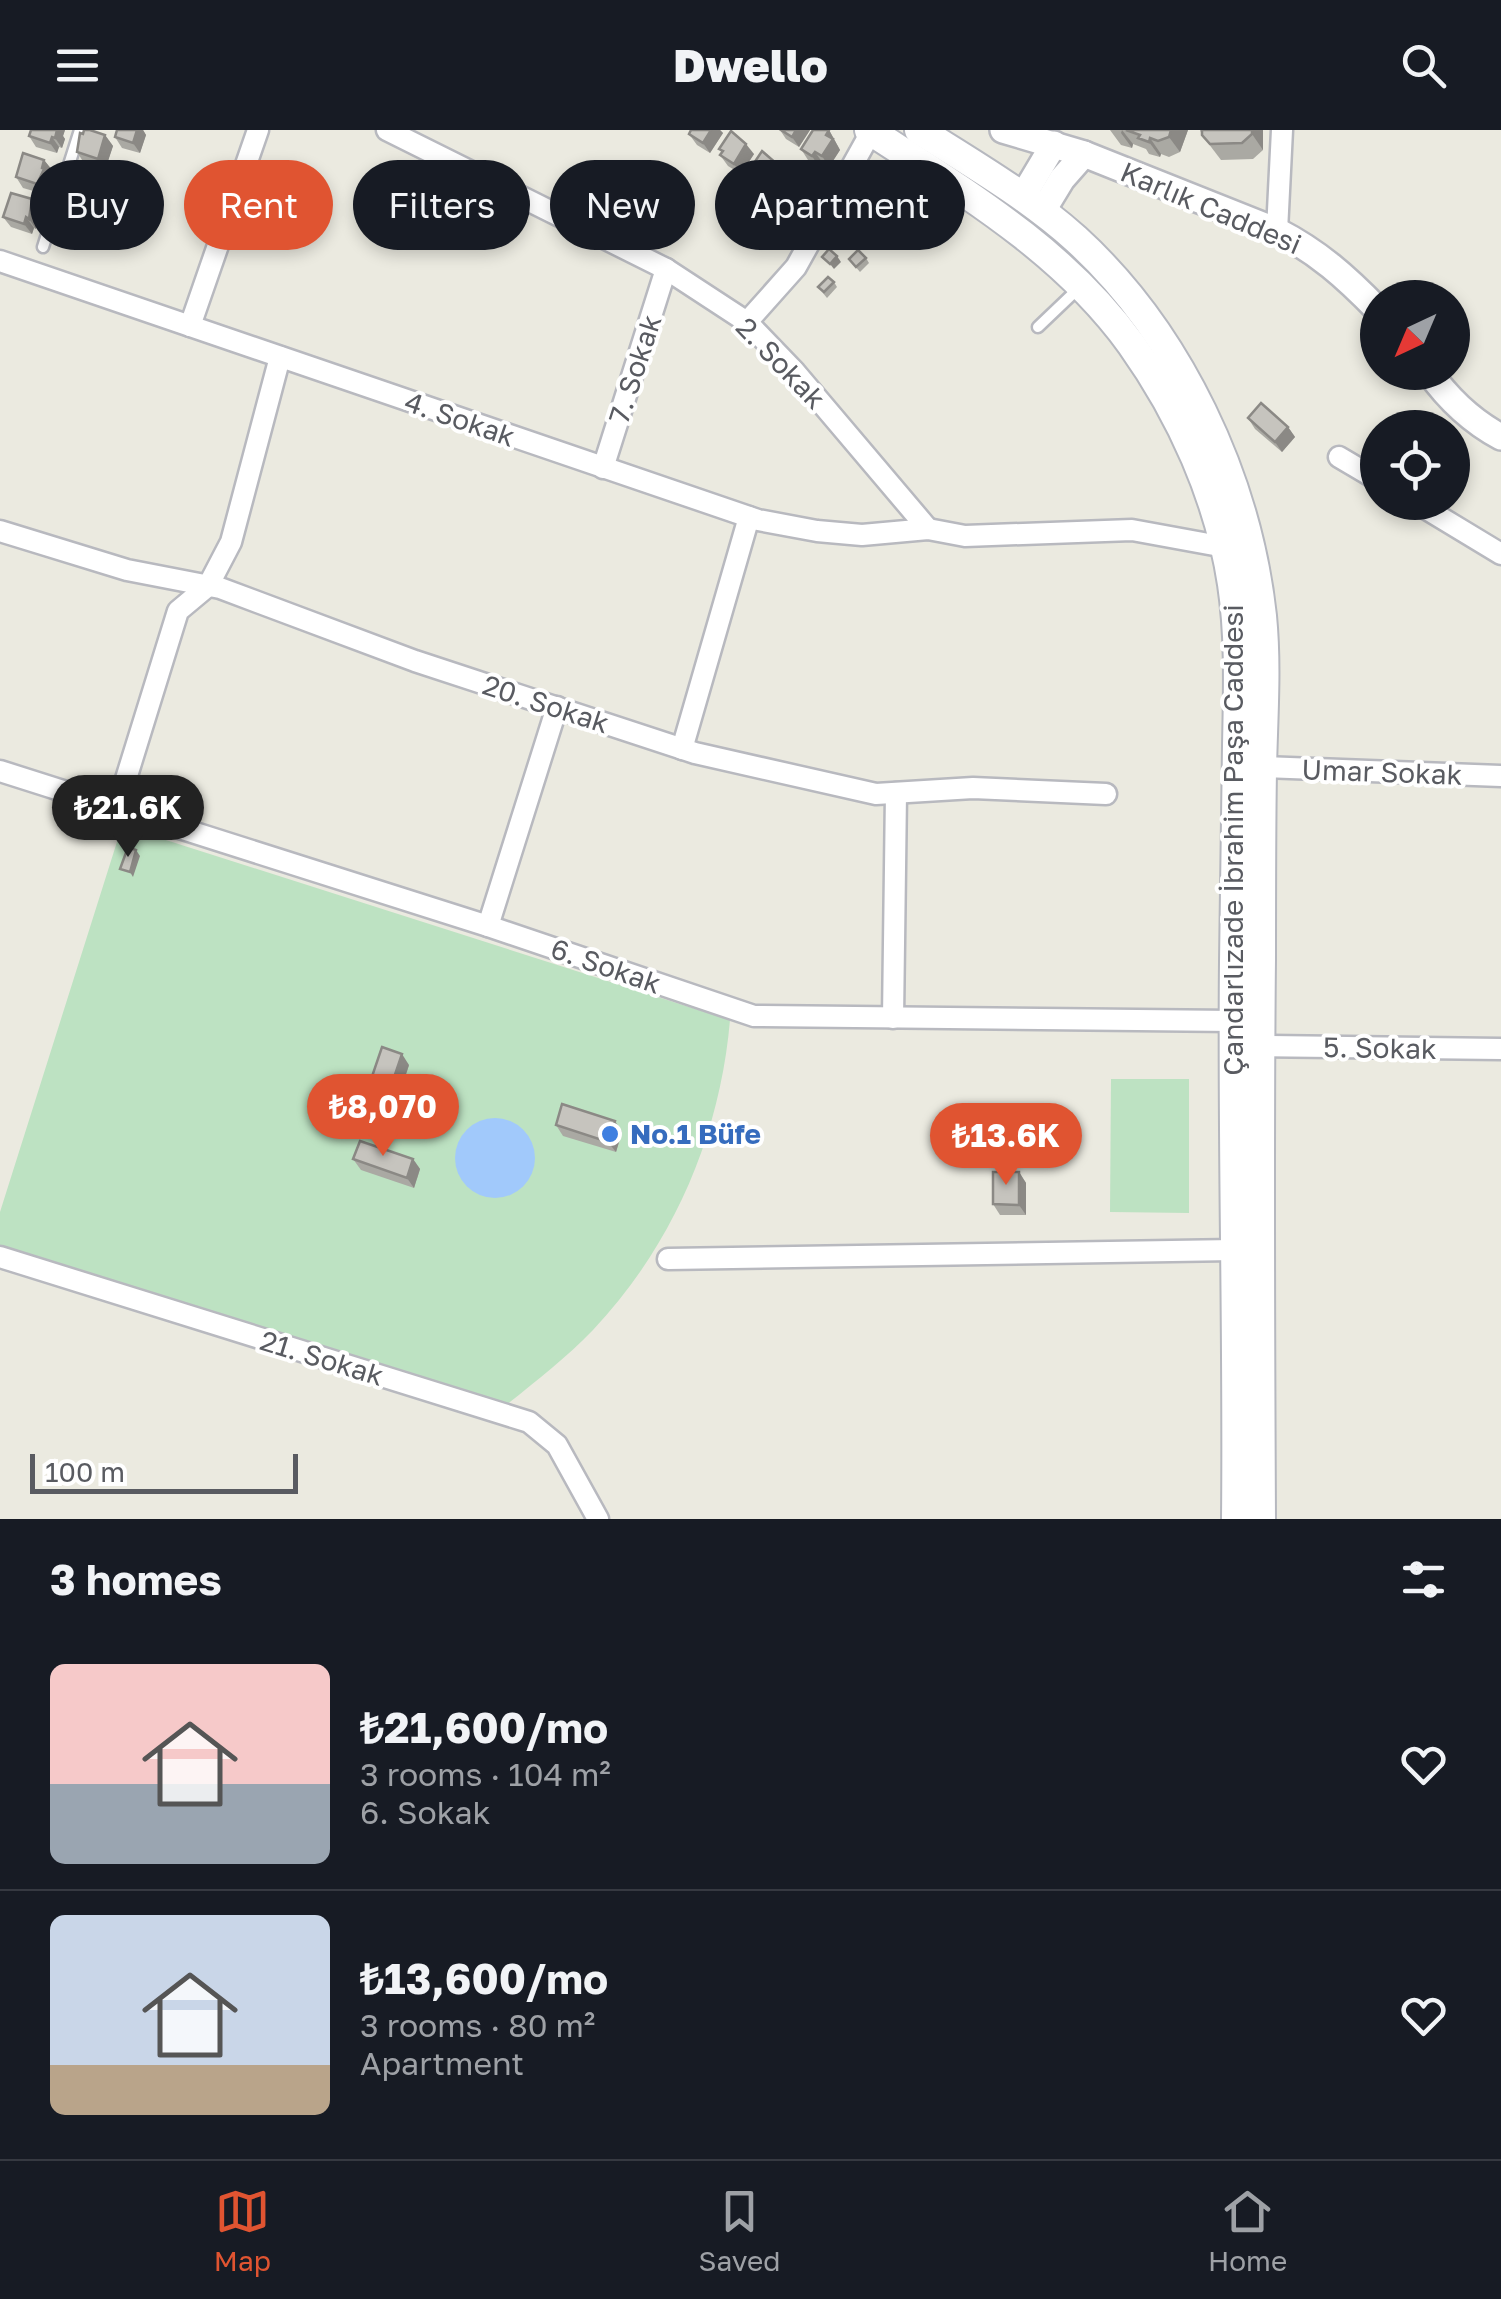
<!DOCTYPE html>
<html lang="en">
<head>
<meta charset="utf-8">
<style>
  body { margin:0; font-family:"Golos Text",sans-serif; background:#242831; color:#f1f3f6; height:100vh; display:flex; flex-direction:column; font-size:38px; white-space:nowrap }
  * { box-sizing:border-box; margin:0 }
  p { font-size:32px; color:#9ea1a6 }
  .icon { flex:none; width:55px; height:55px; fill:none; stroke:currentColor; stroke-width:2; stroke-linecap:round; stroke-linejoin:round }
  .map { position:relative; height:1389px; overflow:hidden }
  .panel { display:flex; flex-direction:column; background:#171b24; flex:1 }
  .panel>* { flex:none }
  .guide { position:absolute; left:30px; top:30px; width:1000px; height:90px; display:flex; gap:20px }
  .needle { width:65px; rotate:224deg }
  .tools { position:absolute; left:1360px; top:150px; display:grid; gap:20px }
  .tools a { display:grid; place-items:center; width:110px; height:110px; border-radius:50%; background:#171b24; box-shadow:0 5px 15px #0003; font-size:50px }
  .scale { position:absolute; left:30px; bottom:25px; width:268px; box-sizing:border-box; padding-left:10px; border:5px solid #595b61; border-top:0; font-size:28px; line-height:35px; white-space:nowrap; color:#595b61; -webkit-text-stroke:8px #fff; paint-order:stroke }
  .price { position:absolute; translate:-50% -85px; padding:0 22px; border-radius:35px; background:#e05431; color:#fff; font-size:32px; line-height:65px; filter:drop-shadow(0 2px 5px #0008) }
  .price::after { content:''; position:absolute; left:50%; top:60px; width:30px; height:22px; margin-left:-15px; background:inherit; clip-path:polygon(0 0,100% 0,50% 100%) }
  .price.selected { background:#222; color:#fff }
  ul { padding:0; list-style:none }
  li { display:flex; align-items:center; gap:30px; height:250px; padding:0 50px }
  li+li { border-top:2px solid #363941 }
  li span { display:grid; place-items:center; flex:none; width:280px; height:200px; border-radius:15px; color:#555 }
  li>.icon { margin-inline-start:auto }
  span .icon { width:120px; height:120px; fill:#fffc; stroke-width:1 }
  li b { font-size:42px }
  h2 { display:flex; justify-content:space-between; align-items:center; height:120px; padding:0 50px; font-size:42px }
  .chip { padding:0 35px; border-radius:45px; background:#171b24; box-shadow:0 5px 15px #0003; font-size:35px; line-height:90px }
  .chip.selected { background:#e05431; color:#fff }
  header { display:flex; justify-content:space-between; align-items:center; height:130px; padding:0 50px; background:#171b24; font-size:45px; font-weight:800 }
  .tab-bar { display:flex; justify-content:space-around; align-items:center; height:140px; border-top:2px solid #363941; background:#171b24; font-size:28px; color:#9ea1a6 }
  .tab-bar a { display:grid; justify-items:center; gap:5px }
  .tab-bar .selected { color:#e05431 }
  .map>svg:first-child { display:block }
</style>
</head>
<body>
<header><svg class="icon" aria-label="menu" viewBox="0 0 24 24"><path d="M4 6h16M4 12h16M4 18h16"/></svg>Dwello<svg class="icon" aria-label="search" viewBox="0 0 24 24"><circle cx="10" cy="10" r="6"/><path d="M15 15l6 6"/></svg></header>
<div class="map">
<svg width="1501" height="1389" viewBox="0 0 1501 1389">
  <rect width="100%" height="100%" fill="#ebeae0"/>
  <!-- green -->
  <g fill="#bde2c2">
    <path d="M122,696L730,890C720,1006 673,1115 593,1200C566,1228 535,1252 505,1276L0,1118V1082Z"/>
    <path d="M1111,949H1189V1083L1110,1082Z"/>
  </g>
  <!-- water -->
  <circle fill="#a1c9fb" cx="495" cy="1028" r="40"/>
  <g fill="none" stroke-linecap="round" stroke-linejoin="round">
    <!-- service casing -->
    <g stroke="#b8b9bf" stroke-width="15">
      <g id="service">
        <path d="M43,117L80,0"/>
        <path d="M1038,197L1081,156"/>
      </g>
    </g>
    <!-- minor casing -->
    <g stroke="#b8b9bf" stroke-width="25">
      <g id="minor">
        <path d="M387,0L666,139L747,192L795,242L928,399"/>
        <path d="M1277,101L1282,0"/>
        <path d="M0,131L758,390L817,401L862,405L928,399L965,406L1132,400L1225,417"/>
        <path d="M747,192L796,137L871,2"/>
        <path d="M190,196L258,0"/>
        <path d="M1339,327L1378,350"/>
        <path d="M603,338L666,139"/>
        <path d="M1415,372L1501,424"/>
        <path d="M0,401L127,440L220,458L415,531L695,623L876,664L973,658L1106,664"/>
        <path d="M682,619L749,387"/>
        <path d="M1262,637L1501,646"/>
        <path d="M0,641L488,796L754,886L1234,891"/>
        <path d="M117,678L178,481L208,456L231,412L280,227"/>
        <path d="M488,796L557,577"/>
        <path d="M893,888L896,663"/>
        <path d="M1260,916L1501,919"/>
        <path d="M0,1127L529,1292L557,1315L598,1389"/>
        <path d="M668,1129L1234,1120"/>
      </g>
    </g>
    <!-- tertiary casing -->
    <g stroke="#b8b9bf" stroke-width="30">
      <g id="tertiary">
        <path d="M1003,0L1084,24L1277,101C1318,122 1346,147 1378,180"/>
        <path d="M1023,66L1054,14"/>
        <path d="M1042,82L1062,49L1084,24"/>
        <path d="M1429,242C1449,270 1471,291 1501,307"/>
      </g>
    </g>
    <!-- secondary casing -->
    <g stroke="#b6b8bf" stroke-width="32">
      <g id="secondary">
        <path d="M869,0C964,62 1063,120 1131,214C1181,284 1219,368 1232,454C1240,507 1238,562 1237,616C1236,688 1235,760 1234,832C1232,1018 1238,1204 1236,1389"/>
        <path d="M919,0C973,34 1028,66 1076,109C1179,203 1247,348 1262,486C1267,537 1263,588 1262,639C1261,703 1261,766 1261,830C1259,1016 1260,1203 1261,1389"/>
      </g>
    </g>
    <!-- service -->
    <use href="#service" stroke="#fff" stroke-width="10"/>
    <!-- minor -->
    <use href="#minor" stroke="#fff" stroke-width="20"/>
    <!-- tertiary -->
    <use href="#tertiary" stroke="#fff" stroke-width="25"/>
    <!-- secondary -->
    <use href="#secondary" stroke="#fff" stroke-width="28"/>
  </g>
  <!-- wall -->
  <g fill="#aaa9a3">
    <path d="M31,0H65L63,6L65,9L62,18L59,17L57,23L36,17L29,6Z"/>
    <path d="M117,0H143L146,5L140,23L122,18L115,7Z"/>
    <path d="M690,0H720L723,3L710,23L697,15L689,4L691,2Z"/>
    <path d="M780,0H810L799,17L786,9Z"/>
    <path d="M829,0L840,20L829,37L822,32L819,37L808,30L801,19Z"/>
    <path d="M1110,0H1188L1180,22L1169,27L1161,24L1160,27L1149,24L1146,19L1133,14L1132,18L1121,15Z"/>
    <path d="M1200,0H1263V20L1253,29L1221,30L1202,5Z"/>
    <path d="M105,5L113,16L105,40L84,33L77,22Z"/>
    <path d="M719,19L754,24L741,44L728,36L720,25L722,23Z"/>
    <path d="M44,30L52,40L50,47L52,50L44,64L23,58L16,47Z"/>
    <path d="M750,39L785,44L772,64L759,56L751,45L753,43Z"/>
    <path d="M93,45L100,56L92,80L72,73L64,63Z"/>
    <path d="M808,54L815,65L803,85L789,76L782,66L784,63L781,60Z"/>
    <path d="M32,69L39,80L36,99L34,98L32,104L11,97L3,87Z"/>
    <path d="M52,93L87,96L79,120L59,113L51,103L54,96Z"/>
    <path d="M895,94L906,110L895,117L884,102Z"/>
    <path d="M866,128L869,133L860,142L849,129Z"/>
    <path d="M834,152L837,157L827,168L818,157Z"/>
    <path d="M1248,288L1288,297L1295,307L1282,322L1255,299Z"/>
    <path d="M409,935L391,990L370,983L363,973Z"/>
    <path d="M556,995L622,1002L616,1022L563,1006Z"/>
    <path d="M353,1029H413L420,1039L414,1058L361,1040Z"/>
    <path d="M1019,1042L1026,1053V1085H1000L993,1074Z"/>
  </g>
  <!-- shaded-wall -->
  <g fill="#8b8985">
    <path d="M56,0H65L63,6L65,9L62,18L55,8Z"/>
    <path d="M137,0H143L146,5L140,23L133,13Z"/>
    <path d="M711,0H720L723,3L710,23L703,13Z"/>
    <path d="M796,0H810L799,17L792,7Z"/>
    <path d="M829,0L840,20L829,37L822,26L826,5Z"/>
    <path d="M1122,0L1133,14L1132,18L1121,3Z"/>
    <path d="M1171,0H1188L1180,22L1169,7Z"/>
    <path d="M1252,0H1263V20L1252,4Z"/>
    <path d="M105,5L113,16L105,40L98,29Z"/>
    <path d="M52,7L59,17L57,23L50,13Z"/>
    <path d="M1150,8L1161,24L1160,27L1149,12Z"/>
    <path d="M746,14L754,24L741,44L734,34Z"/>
    <path d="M815,22L822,32L819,37L812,26Z"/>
    <path d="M44,30L52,40L50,47L52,50L44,64L37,54Z"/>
    <path d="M777,34L785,44L772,64L765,54Z"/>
    <path d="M93,45L100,56L92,80L85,70Z"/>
    <path d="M808,54L815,65L803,85L795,74Z"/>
    <path d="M32,69L39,80L36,99L29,89Z"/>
    <path d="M80,86L87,96L79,120L72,110Z"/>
    <path d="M26,87L34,98L32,104L24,94Z"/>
    <path d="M837,126L841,132L834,139L830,134Z"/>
    <path d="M1288,297L1295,307L1282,322L1275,312Z"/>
    <path d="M136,720L140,726L133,747L130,742Z"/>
    <path d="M402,924L409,935L391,990L383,980Z"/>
    <path d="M615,991L622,1002L616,1022L608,1012Z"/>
    <path d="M413,1029L420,1039L414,1058L407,1048Z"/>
    <path d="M1019,1042L1026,1053V1085L1019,1075Z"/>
  </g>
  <!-- building -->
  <g fill="#c6c4be" stroke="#8b8985" stroke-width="2.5">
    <path d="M31,0H57L55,8L52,7L50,13L29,6Z"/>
    <path d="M84,0H90L105,5L98,29L77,22L80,3L83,4Z"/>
    <path d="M117,0H137L133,13L115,7Z"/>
    <path d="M691,0H711L703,13L689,4Z"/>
    <path d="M781,0H796L792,7Z"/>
    <path d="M813,0H829L826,5L833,9L822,26L815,22L812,26L801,19Z"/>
    <path d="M1126,0H1171L1169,7L1158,11L1150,8L1149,12L1138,8L1140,5Z"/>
    <path d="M1202,0H1252V4L1242,13L1210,14L1202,5Z"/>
    <path d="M731,1L746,14L734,34L720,25L723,21L719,19Z"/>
    <path d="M762,21L777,34L765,54L751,45L754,41L750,39Z"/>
    <path d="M23,23L44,30L42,38L44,39L37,54L16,47Z"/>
    <path d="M72,38L93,45L85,70L64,63L67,43L70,44Z"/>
    <path d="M793,42L808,54L795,74L782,66L785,62L781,60Z"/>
    <path d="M11,63L32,69L29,89L26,87L24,94L3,87Z"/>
    <path d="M59,79L80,86L72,110L51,103L54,94L52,93L55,84L57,85Z"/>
    <path d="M895,94L902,105L891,112L884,102Z"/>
    <path d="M829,119L837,126L830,134L822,127Z"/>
    <path d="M858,120L866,128L856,137L849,129Z"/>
    <path d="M828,147L834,152L824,162L818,157Z"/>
    <path d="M1261,273L1288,297L1275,312L1248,288Z"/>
    <path d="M128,717L136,720L130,742L120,739Z"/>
    <path d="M382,917L402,924L383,980L363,973Z"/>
    <path d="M562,974L615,991L608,1012L556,995Z"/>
    <path d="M360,1011L413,1029L407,1048L353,1029Z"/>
    <path d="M993,1042H1019V1075L993,1074Z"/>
  </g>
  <!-- markers -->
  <circle fill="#3f7fe0" stroke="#fff" stroke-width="4" cx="610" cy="1004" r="10"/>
  <g text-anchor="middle" stroke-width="8" stroke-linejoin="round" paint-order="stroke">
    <!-- street labels -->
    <g font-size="28" fill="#595b61" stroke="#fff">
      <text transform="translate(1211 78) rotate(23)" y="10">Karlık Caddesi</text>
      <text transform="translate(781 233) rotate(46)" y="10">2. Sokak</text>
      <text transform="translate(635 239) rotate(-72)" y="10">7. Sokak</text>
      <text transform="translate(460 289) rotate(19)" y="10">4. Sokak</text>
      <text transform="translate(546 574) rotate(18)" y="10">20. Sokak</text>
      <text transform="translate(1382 642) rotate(2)" y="10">Umar Sokak</text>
      <text transform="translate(1233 710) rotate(-90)" y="10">Çandarlızade İbrahim Paşa Caddesi</text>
      <text transform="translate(606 836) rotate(19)" y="10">6. Sokak</text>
      <text transform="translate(1380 918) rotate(1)" y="10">5. Sokak</text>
      <text transform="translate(322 1228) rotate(17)" y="10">21. Sokak</text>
    </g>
    <!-- shop labels -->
    <g font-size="28" font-weight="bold" fill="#366cbe" stroke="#fff" text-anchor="start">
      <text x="630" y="1014">No.1 Büfe</text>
    </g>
  </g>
</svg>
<div class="tools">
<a><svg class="needle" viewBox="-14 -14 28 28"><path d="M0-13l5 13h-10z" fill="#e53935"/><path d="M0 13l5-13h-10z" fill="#9ea1a6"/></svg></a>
<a><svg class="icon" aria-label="locate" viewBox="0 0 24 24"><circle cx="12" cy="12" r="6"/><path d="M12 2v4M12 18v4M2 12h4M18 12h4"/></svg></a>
</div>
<div class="scale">100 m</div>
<b class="price selected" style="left:128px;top:730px">₺21.6K</b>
<b class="price" style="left:383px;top:1029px">₺8,070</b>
<b class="price" style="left:1006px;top:1058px">₺13.6K</b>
<div class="guide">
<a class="chip">Buy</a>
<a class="chip selected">Rent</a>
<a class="chip">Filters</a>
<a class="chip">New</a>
<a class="chip">Apartment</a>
</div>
</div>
<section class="panel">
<h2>3 homes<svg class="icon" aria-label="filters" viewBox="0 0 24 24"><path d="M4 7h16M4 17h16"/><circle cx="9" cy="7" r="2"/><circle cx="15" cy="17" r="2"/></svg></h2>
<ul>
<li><span style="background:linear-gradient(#f6c9c9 60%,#9aa5b1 0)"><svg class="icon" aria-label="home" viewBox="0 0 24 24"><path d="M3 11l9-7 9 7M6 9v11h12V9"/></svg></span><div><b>₺21,600/mo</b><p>3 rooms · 104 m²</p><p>6. Sokak</p></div><svg class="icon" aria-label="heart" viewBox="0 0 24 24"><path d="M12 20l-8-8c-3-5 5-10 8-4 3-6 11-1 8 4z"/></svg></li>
<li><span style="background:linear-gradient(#c9d6e8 75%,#b9a48a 0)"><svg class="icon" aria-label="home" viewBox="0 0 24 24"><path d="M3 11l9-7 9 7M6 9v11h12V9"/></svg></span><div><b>₺13,600/mo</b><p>3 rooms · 80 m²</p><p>Apartment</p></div><svg class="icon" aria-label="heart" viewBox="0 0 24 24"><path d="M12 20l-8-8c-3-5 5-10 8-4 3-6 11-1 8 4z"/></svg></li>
</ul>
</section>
<nav class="tab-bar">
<a class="selected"><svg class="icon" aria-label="map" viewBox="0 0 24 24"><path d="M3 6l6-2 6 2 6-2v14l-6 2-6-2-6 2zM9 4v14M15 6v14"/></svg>Map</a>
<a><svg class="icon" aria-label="saved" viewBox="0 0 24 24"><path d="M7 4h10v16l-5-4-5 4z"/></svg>Saved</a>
<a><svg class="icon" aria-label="home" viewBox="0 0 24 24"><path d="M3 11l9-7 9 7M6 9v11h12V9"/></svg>Home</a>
</nav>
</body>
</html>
